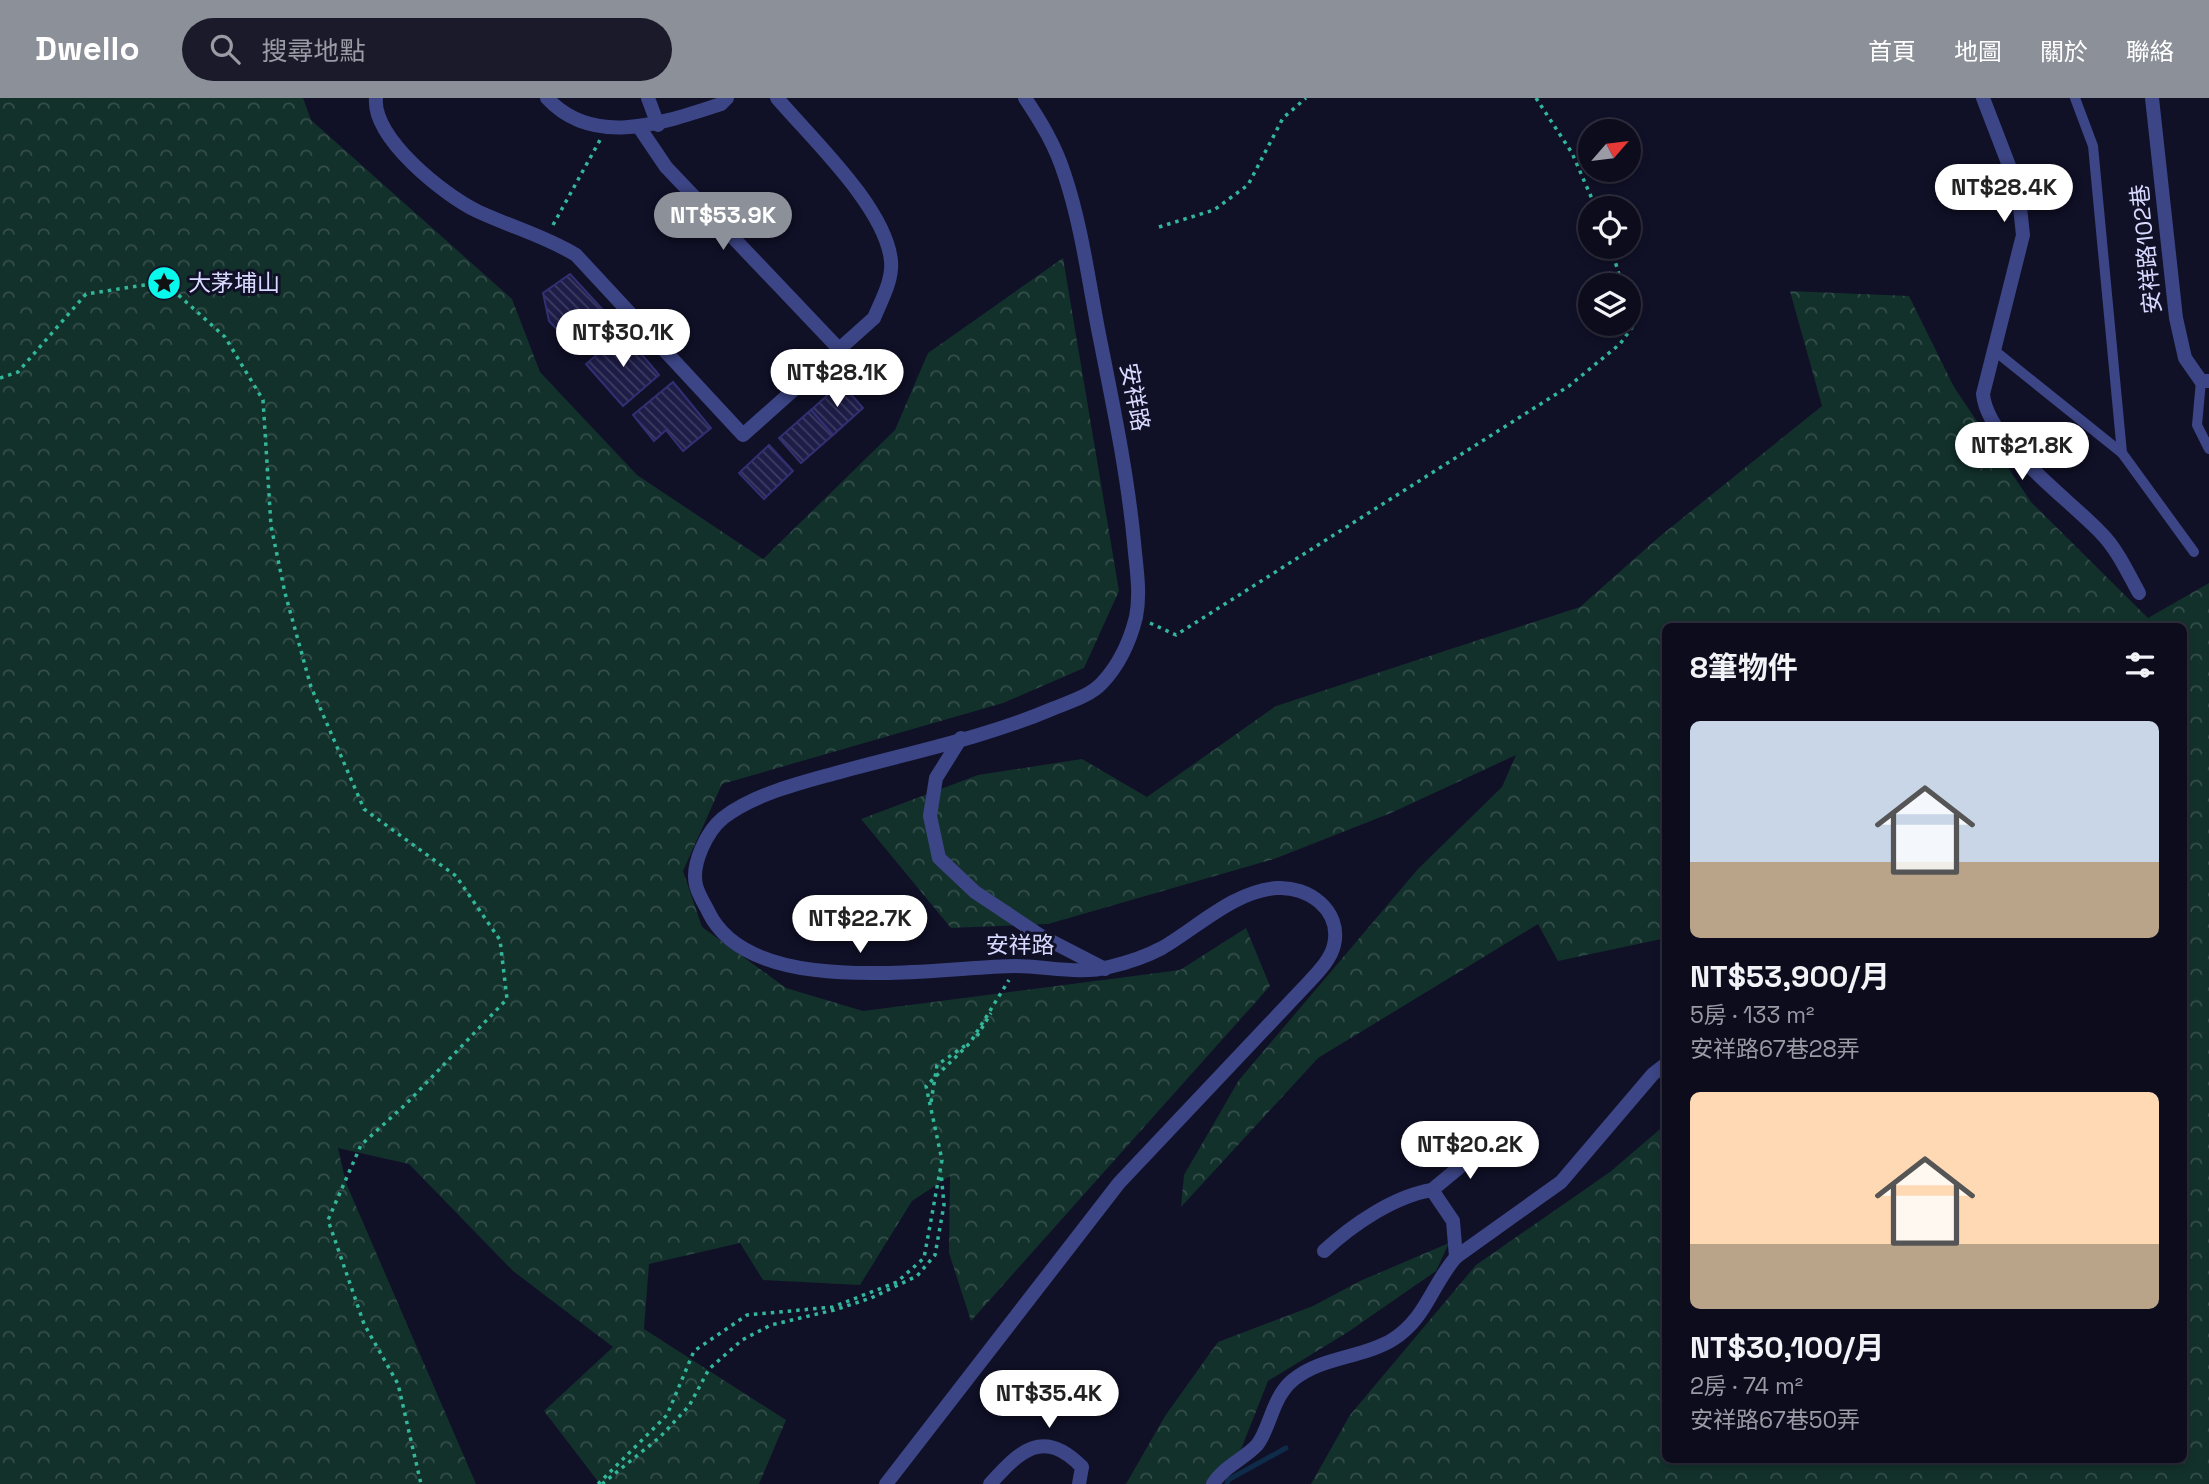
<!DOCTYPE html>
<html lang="zh-TW">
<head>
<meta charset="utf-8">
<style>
  body { margin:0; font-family:"Space Grotesk","Noto Sans TC",sans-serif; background:#1a1a2a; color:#f1f3f6; height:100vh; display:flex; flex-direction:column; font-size:26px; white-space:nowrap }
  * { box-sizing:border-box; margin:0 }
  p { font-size:23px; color:#9a9ba4 }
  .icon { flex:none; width:38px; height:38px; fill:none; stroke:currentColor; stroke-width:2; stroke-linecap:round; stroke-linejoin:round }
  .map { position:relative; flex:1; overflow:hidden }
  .details { position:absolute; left:1662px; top:525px; width:525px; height:840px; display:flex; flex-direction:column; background:#0c0c1d; border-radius:10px; box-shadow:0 4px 10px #0003,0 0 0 2px #2c2c3b }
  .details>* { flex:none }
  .needle { width:46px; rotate:62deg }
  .tools { position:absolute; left:1578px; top:21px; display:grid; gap:14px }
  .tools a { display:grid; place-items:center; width:63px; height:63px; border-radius:50%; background:#0c0c1d; box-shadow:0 4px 10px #0003,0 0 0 2px #2c2c3b; font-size:35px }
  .price { position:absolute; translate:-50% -60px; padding:0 16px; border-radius:24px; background:#fff; color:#222; font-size:23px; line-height:46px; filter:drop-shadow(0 2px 4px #0008) }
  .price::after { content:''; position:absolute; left:50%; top:42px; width:21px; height:16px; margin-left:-10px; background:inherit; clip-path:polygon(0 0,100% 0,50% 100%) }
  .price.on { background:#8c9099; color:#fff }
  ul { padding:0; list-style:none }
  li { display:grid; align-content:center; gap:14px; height:371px; padding:0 28px }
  li span { display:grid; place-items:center; height:217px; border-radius:10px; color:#555 }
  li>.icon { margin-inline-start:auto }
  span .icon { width:126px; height:126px; fill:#fffc; stroke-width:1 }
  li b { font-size:30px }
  h2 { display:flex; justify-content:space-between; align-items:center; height:84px; padding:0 28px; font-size:30px }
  header { display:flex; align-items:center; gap:42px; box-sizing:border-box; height:98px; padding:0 35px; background:#8c9099; color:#fff }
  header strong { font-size:33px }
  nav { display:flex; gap:38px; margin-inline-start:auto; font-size:24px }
  .search { width:490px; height:63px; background:#1a1a2a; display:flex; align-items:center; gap:18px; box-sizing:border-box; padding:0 24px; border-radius:38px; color:#9a9ba4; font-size:26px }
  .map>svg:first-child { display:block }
</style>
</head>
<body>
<header>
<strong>Dwello</strong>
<div class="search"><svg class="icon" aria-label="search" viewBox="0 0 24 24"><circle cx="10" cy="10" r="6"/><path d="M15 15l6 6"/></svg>搜尋地點</div>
<nav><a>首頁</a><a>地圖</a><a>關於</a><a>聯絡</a></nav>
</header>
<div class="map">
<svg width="2209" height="1386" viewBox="0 0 2209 1386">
  <defs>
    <pattern id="forest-crowns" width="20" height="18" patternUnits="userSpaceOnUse" patternTransform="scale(1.75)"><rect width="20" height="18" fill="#13312b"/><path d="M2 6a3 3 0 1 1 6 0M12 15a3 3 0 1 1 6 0" fill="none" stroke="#354e4b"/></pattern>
    <pattern id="building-back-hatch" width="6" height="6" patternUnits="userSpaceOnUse" patternTransform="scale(1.75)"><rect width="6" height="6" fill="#1e1d48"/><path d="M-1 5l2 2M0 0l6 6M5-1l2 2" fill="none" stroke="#3e3d63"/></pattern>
  </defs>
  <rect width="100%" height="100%" fill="#101027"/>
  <!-- forest -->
  <g fill="url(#forest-crowns)">
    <path d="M0,0H303L311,22L512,201L540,274L637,377L763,461L895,332L928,255L1063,160L1119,493L1084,570L1003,605L722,686L683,773L702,829L786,890L863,913L1180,872L1246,830L1270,888L971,1223L949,1155L950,1078L912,1103L860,1187L763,1182L740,1145L649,1166L644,1231L786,1322L759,1386H600L544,1313L613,1249L513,1173L409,1066L338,1050L346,1085L476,1386H0Z"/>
    <path d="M1790,193L1909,198L1954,289L2031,404L2148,520L2209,485V1386H1311L1350,1317L1476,1167L1610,1074L1666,1026V1362H2184V528H1666V840L1558,863L1538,826L1318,960L1181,1109L1184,1077L1239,982L1418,771L1502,689L1516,657L1391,715L1274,761L1048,826L951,830L861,721L978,677L1082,661L1147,699L1276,608L1580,509L1659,439L1822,308Z"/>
    <path d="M1449,1145L1436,1173L1348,1234L1268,1283L1236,1364L1219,1386H1126L1165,1318L1218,1244L1313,1208L1360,1183Z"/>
  </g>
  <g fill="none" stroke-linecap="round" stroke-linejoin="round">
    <!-- stream -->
    <path stroke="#0e2c49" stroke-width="5" d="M1227,1386L1228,1382L1286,1350"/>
  </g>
  <!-- building -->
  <g fill="url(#building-back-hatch)" stroke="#322f73" stroke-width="2">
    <path d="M570,176L614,224L580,256L549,223L543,195Z"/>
    <path d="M623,234L659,277L623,308L586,266Z"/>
    <path d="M673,284L711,330L683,353L666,332L654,343L633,317Z"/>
    <path d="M841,285L863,310L833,337L811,312Z"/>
    <path d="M811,312L833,337L801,365L779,340Z"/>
    <path d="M769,347L793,373L764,401L739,375Z"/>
  </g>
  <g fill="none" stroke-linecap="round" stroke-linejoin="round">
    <!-- path -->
    <g stroke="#33b79a" stroke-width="3.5" stroke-dasharray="3.5 5" stroke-linecap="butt">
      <path d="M1536,0L1572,55L1596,110"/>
      <path d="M553,127L600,42"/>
      <path d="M1159,129L1214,112L1248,87L1283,20L1306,0"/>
      <path d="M1611,149L1622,187"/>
      <path d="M0,280L18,274L86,196L164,184L225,239L263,302L271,428L285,495L311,589L364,711L456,778L500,842L507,901L406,1006L361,1047L328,1122L364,1226L398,1286L421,1386"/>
      <path d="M1150,525L1176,537L1569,288L1620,246L1633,228L1629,215"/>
      <path d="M977,938L991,915"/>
      <path d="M931,1004L937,967L966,947"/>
      <path d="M598,1386L667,1317L694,1253L747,1217L833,1209L897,1184L924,1160L942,1062L926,988L970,945L1009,882"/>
      <path d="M602,1386L660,1339L689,1308L709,1271L742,1242L771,1227L834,1212L871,1200L917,1178L935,1157L944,1107L941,1074"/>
    </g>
    <!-- service -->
    <g stroke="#3c4585" stroke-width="10">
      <path d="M2075,0L2093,48L2122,355L2194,454"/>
      <path d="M1995,253L2122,355"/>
      <path d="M2201,283L2197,327L2209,351"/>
    </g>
    <!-- minor -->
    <g stroke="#3c4585" stroke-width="14">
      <path d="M376,0C372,40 444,97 477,113C511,129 545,138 576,157L743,337L874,220C881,203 893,182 891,163C886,110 812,41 777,0"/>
      <path d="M547,0C594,51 665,24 721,6L727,0"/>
      <path d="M648,0L658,27"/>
      <path d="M1983,0L2018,91L2023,137L1983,296C1987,343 2069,401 2101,435C2117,451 2128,475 2139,495"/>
      <path d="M2152,0L2176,220L2185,260L2201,283H2209"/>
      <path d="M639,29L666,69L840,252"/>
      <path d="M961,640L936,680L930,718L939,760L975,794L1041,838L1105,871"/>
      <path d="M1432,1092L1486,1047"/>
      <path d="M1456,1159L1561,1084L1653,976L1666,966"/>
      <path d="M990,1386C1020,1353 1043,1329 1082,1369L1079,1386"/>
      <path d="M1213,1386C1223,1369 1244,1361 1257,1347C1270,1331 1272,1299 1293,1282C1320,1259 1362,1260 1392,1242C1426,1221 1431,1188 1456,1159L1453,1123L1432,1092C1394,1098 1352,1127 1324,1153"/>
    </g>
    <!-- tertiary -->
    <path stroke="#3c4585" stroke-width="14" d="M886,1386L1119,1085L1308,885C1318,874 1331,861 1334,847C1342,812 1308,788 1277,790C1234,793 1198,829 1162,850C1147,858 1126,865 1109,869C1081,877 1045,868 1015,868C935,869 750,903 708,813C704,805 698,796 696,787C691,766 707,733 723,720C754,696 800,685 836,675C908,655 984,640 1052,611C1069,604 1090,598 1102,585C1119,567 1130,543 1136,519C1141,494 1136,469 1134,444C1127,372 1112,302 1098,231C1088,179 1081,125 1064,75C1055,47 1041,24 1025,0"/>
  </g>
  <!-- icons -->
  <defs>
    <g id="sight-disc" transform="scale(1.75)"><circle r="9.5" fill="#08f9eb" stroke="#101027"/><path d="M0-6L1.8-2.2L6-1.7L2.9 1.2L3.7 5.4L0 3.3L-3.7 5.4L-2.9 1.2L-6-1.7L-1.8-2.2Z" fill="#111"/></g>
  </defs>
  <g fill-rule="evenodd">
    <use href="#sight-disc" x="164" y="185"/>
  </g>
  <g text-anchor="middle" stroke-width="6" stroke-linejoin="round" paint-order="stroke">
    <!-- street labels -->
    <g font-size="23" fill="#d7d9fe" stroke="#101027">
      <text transform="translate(2146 151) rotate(-96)" y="8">安祥路102巷</text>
      <text transform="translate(1135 299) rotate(79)" y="8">安祥路</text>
      <text x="1020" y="855">安祥路</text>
    </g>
    <!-- poi labels -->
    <g font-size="23" fill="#d7d9fe" stroke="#101027" text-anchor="start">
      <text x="188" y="193">大茅埔山</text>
    </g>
  </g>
</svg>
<div class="tools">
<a><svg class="needle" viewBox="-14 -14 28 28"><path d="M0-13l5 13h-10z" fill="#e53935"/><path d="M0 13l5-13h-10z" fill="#9a9ba4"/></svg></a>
<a><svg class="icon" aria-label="locate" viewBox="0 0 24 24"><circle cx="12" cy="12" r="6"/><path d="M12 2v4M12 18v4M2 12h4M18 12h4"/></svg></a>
<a><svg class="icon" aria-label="layers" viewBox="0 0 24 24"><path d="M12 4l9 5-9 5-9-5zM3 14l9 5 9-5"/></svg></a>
</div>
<b class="price" style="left:2004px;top:126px">NT$28.4K</b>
<b class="price on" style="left:723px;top:154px">NT$53.9K</b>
<b class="price" style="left:623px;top:271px">NT$30.1K</b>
<b class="price" style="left:837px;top:311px">NT$28.1K</b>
<b class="price" style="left:2022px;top:384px">NT$21.8K</b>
<b class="price" style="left:860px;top:857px">NT$22.7K</b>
<b class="price" style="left:1470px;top:1083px">NT$20.2K</b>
<b class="price" style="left:1049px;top:1332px">NT$35.4K</b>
<section class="details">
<h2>8筆物件<svg class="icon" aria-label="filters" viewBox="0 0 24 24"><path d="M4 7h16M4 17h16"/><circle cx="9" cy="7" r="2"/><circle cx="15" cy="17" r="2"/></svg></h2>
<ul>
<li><span style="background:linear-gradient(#c9d6e8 65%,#b9a48a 0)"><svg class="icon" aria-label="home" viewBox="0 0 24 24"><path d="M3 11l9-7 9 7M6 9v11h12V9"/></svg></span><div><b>NT$53,900/月</b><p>5房 · 133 m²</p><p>安祥路67巷28弄</p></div></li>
<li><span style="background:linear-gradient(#ffd9b3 70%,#b9a48a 0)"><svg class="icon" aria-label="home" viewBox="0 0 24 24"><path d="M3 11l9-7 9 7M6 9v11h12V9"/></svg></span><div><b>NT$30,100/月</b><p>2房 · 74 m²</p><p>安祥路67巷50弄</p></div></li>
</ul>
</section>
</div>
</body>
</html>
